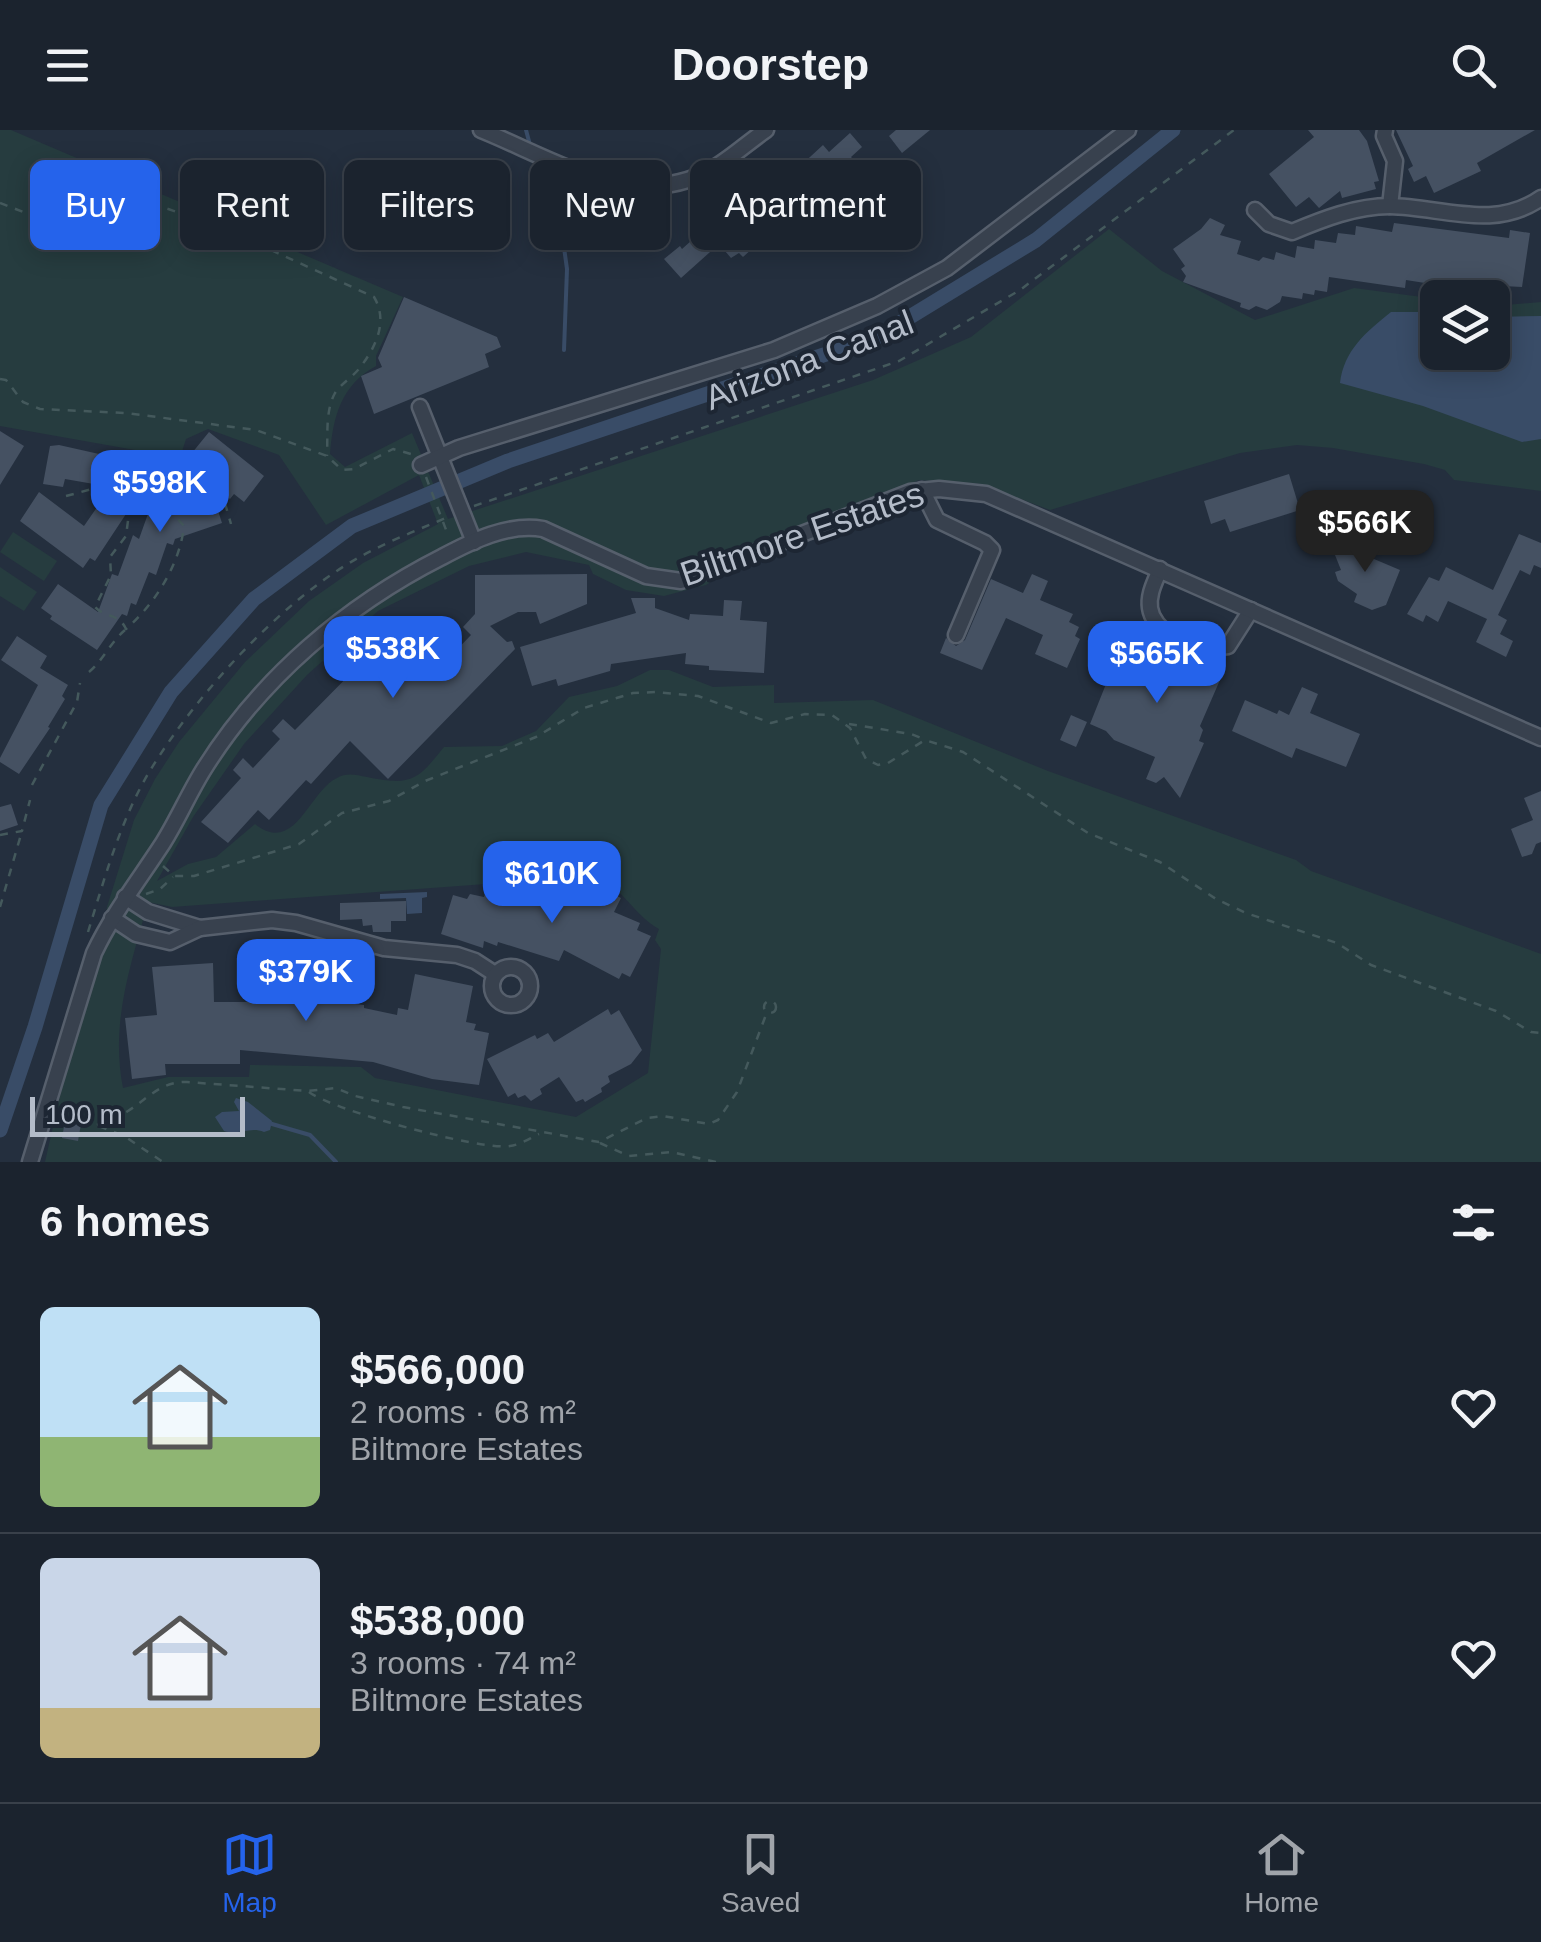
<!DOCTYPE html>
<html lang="en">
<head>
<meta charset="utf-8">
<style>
  body { margin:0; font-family:Arial,sans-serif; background:#242b36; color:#f1f3f6; height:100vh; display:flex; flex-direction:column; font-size:38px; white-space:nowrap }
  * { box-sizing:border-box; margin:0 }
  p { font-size:32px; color:#a0a4aa }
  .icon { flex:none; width:55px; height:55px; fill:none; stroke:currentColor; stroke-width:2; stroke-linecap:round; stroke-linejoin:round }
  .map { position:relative; height:1032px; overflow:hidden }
  .side { display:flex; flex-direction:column; background:#1b232e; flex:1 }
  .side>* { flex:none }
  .top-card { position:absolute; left:30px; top:30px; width:1000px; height:90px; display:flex; gap:20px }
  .fabs { position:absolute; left:1420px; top:150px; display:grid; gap:20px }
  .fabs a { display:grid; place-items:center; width:90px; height:90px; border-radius:15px; background:#1b232e; box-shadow:0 5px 25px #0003,0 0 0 2px #39404a; font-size:50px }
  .scale { position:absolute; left:30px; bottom:25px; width:215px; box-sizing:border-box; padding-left:10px; border:5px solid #b4bcc9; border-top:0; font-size:28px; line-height:35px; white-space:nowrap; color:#b4bcc9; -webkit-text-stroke:8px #1d2633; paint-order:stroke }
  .price { position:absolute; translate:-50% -85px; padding:0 22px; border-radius:20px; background:#2563eb; color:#fff; font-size:32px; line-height:65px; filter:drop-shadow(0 2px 5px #0008) }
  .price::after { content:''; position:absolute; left:50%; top:60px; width:30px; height:22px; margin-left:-15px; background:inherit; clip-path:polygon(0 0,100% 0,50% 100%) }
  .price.active { background:#222; color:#fff }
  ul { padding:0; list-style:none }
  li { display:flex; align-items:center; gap:30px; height:250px; padding:0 40px }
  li+li { border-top:2px solid #39404a }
  li span { display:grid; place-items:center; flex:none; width:280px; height:200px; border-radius:15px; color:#555 }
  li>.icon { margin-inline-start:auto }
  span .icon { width:120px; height:120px; fill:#fffc; stroke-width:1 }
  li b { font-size:42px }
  h2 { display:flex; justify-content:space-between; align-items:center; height:120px; padding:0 40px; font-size:42px }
  .pill { padding:0 35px; border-radius:15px; background:#1b232e; box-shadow:0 5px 25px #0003,0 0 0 2px #39404a; font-size:35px; line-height:90px }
  .pill.active { background:#2563eb; color:#fff }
  header { display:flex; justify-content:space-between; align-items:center; height:130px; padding:0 40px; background:#1b232e; font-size:45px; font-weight:800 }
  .dock { display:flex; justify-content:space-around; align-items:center; height:140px; border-top:2px solid #39404a; background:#1b232e; font-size:28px; color:#a0a4aa }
  .dock a { display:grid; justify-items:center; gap:5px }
  .dock .active { color:#2563eb }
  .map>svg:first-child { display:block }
</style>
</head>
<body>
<header><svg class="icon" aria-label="menu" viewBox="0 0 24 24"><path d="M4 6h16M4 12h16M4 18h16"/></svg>Doorstep<svg class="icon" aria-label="search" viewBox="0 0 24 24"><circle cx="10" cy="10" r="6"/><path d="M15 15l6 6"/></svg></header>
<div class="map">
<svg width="1541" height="1032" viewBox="0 0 1541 1032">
  <rect width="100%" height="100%" fill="#242f3e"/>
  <!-- green -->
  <g fill="#263c3f" fill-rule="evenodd">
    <path d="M0,0H11L403,167L376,226V236C341,255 333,287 330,324L345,337L412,303L448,389L873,250L971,207L1109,99L1162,141L1255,190L1354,158L1437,169L1438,222H1492L1493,176L1541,172V361L1454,350L1445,340L1424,334L1333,318L1297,315L1240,323L1050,380L981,354L919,350L789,402L706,455L664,466L626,460L593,444L589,435L526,422L469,436L378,481L307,545L244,614L193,687L157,751L188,734L216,727L255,694C295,726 309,661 337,648C347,642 356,645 367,647C411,656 417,651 444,617L502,616L536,601L569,567L617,556L650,540H669L713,557L774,555V573L873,570L1048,641L1296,730L1311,741L1541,824V1032H45L61,961L100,833L107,777L134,690L155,649L179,612L245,532L309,471L363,433L438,394L419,345L326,395L279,325L208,299L186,309L180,328L0,296ZM596,746C623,758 634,785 659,799L655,810L661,819L648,943L576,987L375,948L361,937L250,935L249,947H168L123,958C110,892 131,835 148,772L172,777Z"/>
    <path d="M13,402L57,431L44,451L0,422Z"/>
    <path d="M0,437L37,462L24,481L0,466Z"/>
  </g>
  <!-- water -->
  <g fill="#394c67">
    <path d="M1391,182H1437L1438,222H1492L1493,187L1541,186V309L1522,312L1423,276L1340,253C1344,220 1366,202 1391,182Z"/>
    <path d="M427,762V767L422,768V783L407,784L406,768L380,769V764Z"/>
    <path d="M236,968L248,972L272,991L270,1000L264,1002C250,996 238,1006 224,1001L215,987L222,982L239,981L234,972Z"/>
  </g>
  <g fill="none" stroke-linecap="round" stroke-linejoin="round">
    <!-- stream -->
    <g stroke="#394c67" stroke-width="4">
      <path d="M526,0L530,15"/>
      <path d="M534,29L560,89L567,139L564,220"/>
      <path d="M272,994L310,1005L336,1032"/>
    </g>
    <!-- canal -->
    <path stroke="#394c67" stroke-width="15" d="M0,1000L35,897L101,675L171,562L254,469L352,396L508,331L877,207L1036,110L1173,0"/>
  </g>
  <!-- building -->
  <g fill="#455162">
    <path d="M896,0H930L902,23L889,6Z"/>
    <path d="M1308,0H1359L1367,11L1379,51L1374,52L1376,59L1342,68L1340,61L1319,78L1309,67L1296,77L1269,44L1314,7Z"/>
    <path d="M1396,0H1535L1477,33L1481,41L1434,63L1426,46L1414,52L1408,39L1413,36Z"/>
    <path d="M850,3L862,17L851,27L865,42L801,98L781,77L788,71L782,64L790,56L785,50L823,15L829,22Z"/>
    <path d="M726,88L753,118L743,127L739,123L731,128L719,114L681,148L664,129L680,116L682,119L711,93L714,97Z"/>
    <path d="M1210,88L1225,95L1220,105L1241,111L1237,124L1259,131L1263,127L1274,130L1276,122L1295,128L1297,116L1314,119L1315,110L1336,113L1338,103L1355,105L1356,96L1392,102L1394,93L1509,108L1510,100L1530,103L1522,157L1483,155L1482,162L1406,150L1405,158L1329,147L1327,162L1315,160L1314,165L1303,163L1302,169L1282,166L1280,172L1267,180L1256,176L1249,180L1240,177L1241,173L1183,152L1186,146L1181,139L1185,136L1173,119L1201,99Z"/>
    <path d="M404,167L497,207L501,217L485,224L489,237L374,284L361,246L382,237L378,228Z"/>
    <path d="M0,301L24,316L0,355Z"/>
    <path d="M209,302L264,346L244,372L234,364L230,369L209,353L222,393L175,409L173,415L167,413L156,445L149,442L136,475L131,473L127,486L122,484L97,520L50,489L52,486L41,478L58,454L98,482L112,444L118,446L133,405L139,409L165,336L179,339Z"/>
    <path d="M59,315L157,337L95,431L90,428L83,438L20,391L39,362L84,396L111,357L65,349L63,357L43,354L50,316Z"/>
    <path d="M1289,344L1300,380L1230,402L1225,389L1211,394L1204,371Z"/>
    <path d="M1519,404L1541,413V438L1534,435L1530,445L1520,440L1498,485L1507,490L1500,504L1513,511L1506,527L1476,512L1487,489L1448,471L1438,492L1426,485L1423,492L1407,484L1429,447L1439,451L1446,437L1493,460Z"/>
    <path d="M1356,411L1370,417L1374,429L1400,440L1386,475L1372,480L1354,472L1357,464L1338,451L1335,442L1341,440L1333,420Z"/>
    <path d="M587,444V474L540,494L536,482H518L490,496L507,512L512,511L515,519L388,649L350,611L311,654L306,650L269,690L258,680L228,713L201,692L241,648L233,640L243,628L253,638L280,609L272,601L283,589L295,600L368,526L372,531L389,514L420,545L439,525L445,532L471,505L463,497L475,484V445Z"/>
    <path d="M1032,444L1048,451L1040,470L1073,484L1069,492L1079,497L1075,506L1080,509L1067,538L1035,524L1043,505L1006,488L982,540L940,523L946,508L956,516L965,510L991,449L1023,463Z"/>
    <path d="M631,468H655V478L689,490L690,484L723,486L724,470L742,471L740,490L767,492L764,543L709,540V536L685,534L686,523L611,534L610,541L558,556L556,549L532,556L520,517L636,483Z"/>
    <path d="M1121,502L1149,514L1158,526L1169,517L1223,543L1200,596L1203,600L1199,611L1204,613L1180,668L1164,647L1156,653L1146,649L1155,627L1114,610L1106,601L1090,594L1106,554L1100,552Z"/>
    <path d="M17,506L47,526L40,538L68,555L62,566L65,569L48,597L50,598L19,644L0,632V628L38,555L1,530Z"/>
    <path d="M1302,557L1318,564L1310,583L1360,604L1346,637L1296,618L1292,628L1232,601L1245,570L1277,584L1279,580L1289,585Z"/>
    <path d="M1071,585L1087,592L1076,617L1060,610Z"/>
    <path d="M1541,661V712L1536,714L1532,724L1522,727L1511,699L1533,690L1524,668Z"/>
    <path d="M11,674L18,695L0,701V677Z"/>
    <path d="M593,754L621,768L614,782L640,793L637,800L651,806L630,847L622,843L619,849L564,820L559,831L498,812L497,816L484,811L483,818L441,804L453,765L467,769L470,764L484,767L486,761L498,765L500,760L525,766L531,758L574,767L580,756L590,761Z"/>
    <path d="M406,771V791H391V802H373L372,795L363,796L362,789L340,790V773Z"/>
    <path d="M282,824L342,830L338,872L364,875V878L397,885L398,878L408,880L415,844L473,856L466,892L476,894L474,900L489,903L479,955L432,949L373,932L240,920V934H165L166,945L132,949L125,888L157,885L152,837L213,833L214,872H255L256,863L277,865Z"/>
    <path d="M608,879L611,885L619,880L642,920L631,934L608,946L610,952L601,958L602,962L585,972L583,969L576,972L559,947L540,959L542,964L531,971L525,965L518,968L515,963L508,967L487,929L535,905L537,909L548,903L554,912Z"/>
    <path d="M65,991L81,994L78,1011L62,1008Z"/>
  </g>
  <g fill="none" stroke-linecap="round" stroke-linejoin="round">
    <!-- minor casing -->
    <g stroke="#565f6c" stroke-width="19">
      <g id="minor">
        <path d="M481,0C553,29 632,82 709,41C729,30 747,13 766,0"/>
        <path d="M1385,0L1384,6L1395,31L1390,76"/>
        <path d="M1255,80L1269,94L1292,102C1323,89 1356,76 1390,76C1442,77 1494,101 1541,68"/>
        <path d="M420,277L474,412"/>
        <path d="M421,335L459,318L774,220L877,176L947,138L1128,0"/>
        <path d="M922,360L937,390L985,413L992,420L956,505"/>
        <path d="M1160,439C1155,452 1148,464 1150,478C1153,499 1184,518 1204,519C1212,519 1221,517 1228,516L1251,480"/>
        <path d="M125,767L148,782L200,798"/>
        <path d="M112,788L136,804L170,812L200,798L272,790L296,793L384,818L457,825L475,831L495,844"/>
        <circle cx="511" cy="856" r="19"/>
        <path d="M30,1032L94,823C113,783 139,750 163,713C178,689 189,663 204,639C261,548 347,475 442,427C472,411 508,393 543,399L646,446L681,451L910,362L939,359L986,364L1541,608"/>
      </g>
    </g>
    <!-- path -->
    <g stroke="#44595c" stroke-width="2.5" stroke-dasharray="8 8" stroke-linecap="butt">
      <path d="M0,73L62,97L124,76L156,75L216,95L374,167C389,192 375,219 358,240C351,248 341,254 335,263C325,281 328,306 327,326"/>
      <path d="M0,249L6,250L23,272L40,279L126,283L256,300L327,326L342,340L354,339L393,319L411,324"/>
      <path d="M426,347L448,405"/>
      <path d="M66,366L92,359L130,375L166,380L194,358L197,346L224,370L231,394"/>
      <path d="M130,375L126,406L110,427L111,445L95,477C105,488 119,483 126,499C155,474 180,434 184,396L168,378"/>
      <path d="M474,376L899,231L1020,160L1234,0"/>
      <path d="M89,542C104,529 110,513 125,500"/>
      <path d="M849,594L911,604L924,609"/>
      <path d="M32,655L77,572L80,553"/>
      <path d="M0,705L22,701L30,670"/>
      <path d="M163,736L174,746H194L299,714L342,683L389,671L425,651L536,607L584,578L633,563L656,562L698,566L771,593L805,584L832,585L850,598L866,629L878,635L888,633L925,610L963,622L1088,703L1160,732L1216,769L1246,783L1337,813L1371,835L1496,881L1531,902L1541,903"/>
      <path d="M146,764L160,759L173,747"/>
      <path d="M0,777L22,701"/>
      <path d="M88,802C105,747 121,688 151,639C197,564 281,471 358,428C386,412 418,400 448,387"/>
      <circle cx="770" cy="877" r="6"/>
      <path d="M309,962C332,980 481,1021 510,1016C520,1015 530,1008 539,1004"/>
      <path d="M97,995C108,991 119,987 128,981C148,968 162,951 187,952L308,961L336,958L355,966L403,977L599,1012L647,988L663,986L709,994L718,990L737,962L767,882"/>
      <path d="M99,996L124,1006L163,1032"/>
      <path d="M600,1013L629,1026L671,1022L716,1032"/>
    </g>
    <!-- minor -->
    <use href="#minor" stroke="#38414e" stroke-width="14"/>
  </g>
  <g text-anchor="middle" stroke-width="8" stroke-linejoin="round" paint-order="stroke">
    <!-- street labels -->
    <g font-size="35" fill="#b4bcc9" stroke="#1d2633">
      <text transform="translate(809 230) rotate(-21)" y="12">Arizona Canal</text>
      <text transform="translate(802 404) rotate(-19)" y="12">Biltmore Estates</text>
    </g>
  </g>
</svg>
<div class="fabs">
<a><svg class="icon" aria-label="layers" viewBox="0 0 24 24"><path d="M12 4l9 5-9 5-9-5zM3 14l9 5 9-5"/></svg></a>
</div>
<div class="scale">100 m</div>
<b class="price" style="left:160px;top:405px">$598K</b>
<b class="price active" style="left:1365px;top:445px">$566K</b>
<b class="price" style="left:393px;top:571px">$538K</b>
<b class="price" style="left:1157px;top:576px">$565K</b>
<b class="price" style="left:552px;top:796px">$610K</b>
<b class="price" style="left:306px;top:894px">$379K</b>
<div class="top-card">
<a class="pill active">Buy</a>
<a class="pill">Rent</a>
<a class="pill">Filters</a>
<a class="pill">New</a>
<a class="pill">Apartment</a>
</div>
</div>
<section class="side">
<h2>6 homes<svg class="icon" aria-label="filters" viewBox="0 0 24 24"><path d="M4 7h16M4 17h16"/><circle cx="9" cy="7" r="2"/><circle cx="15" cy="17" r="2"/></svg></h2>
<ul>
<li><span style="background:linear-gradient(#bfe0f5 65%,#8fb573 0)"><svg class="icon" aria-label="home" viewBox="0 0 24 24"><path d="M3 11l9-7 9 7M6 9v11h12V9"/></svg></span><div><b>$566,000</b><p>2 rooms · 68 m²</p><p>Biltmore Estates</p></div><svg class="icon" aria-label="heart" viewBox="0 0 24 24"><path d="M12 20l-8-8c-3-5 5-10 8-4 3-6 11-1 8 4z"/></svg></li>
<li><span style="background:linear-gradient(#c9d6e8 75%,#c2b280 0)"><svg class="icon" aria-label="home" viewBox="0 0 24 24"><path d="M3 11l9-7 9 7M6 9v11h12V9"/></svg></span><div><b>$538,000</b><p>3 rooms · 74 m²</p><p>Biltmore Estates</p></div><svg class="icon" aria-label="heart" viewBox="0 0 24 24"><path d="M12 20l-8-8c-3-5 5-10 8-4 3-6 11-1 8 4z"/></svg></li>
</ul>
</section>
<nav class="dock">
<a class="active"><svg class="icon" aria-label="map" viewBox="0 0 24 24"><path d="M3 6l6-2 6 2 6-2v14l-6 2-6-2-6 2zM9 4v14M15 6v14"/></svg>Map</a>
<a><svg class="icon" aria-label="saved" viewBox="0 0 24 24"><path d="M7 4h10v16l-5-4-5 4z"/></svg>Saved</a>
<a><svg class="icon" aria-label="home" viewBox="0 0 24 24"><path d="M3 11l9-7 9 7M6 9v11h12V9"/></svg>Home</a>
</nav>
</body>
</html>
